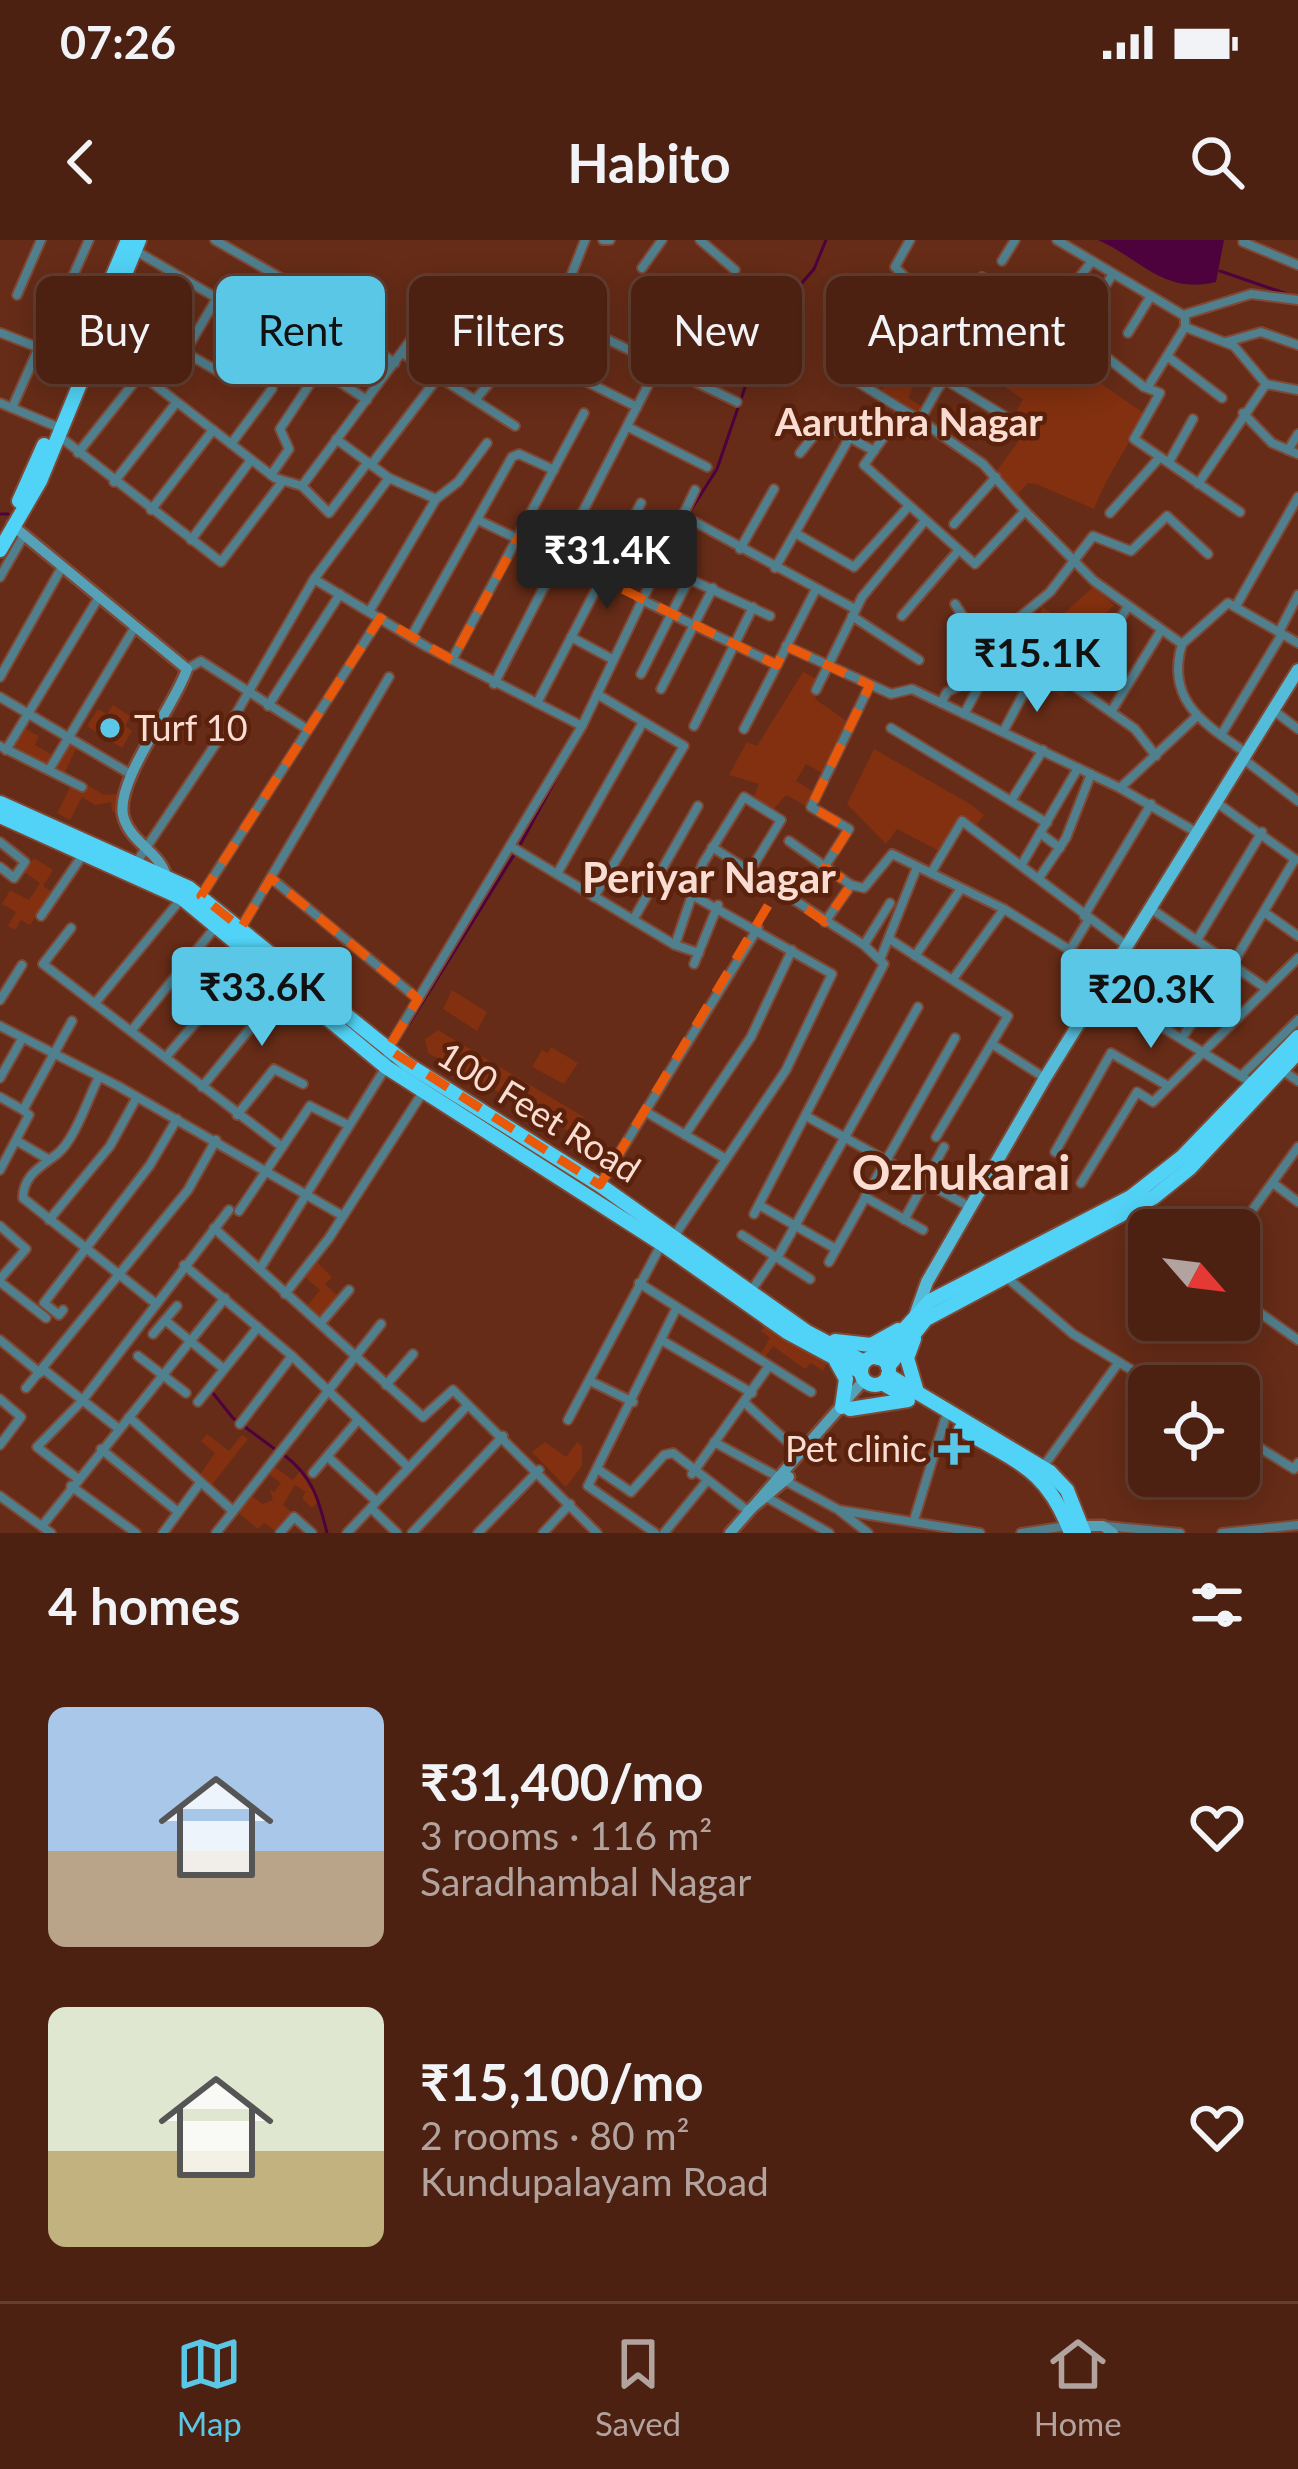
<!DOCTYPE html>
<html lang="en">
<head>
<meta charset="utf-8">
<style>
  body { margin:0; font-family:Lato,sans-serif; background:#562e1f; color:#f1f3f6; height:100vh; display:flex; flex-direction:column; font-size:45px; white-space:nowrap }
  * { box-sizing:border-box; margin:0 }
  p { font-size:39px; color:#b2a39f }
  .icon { flex:none; width:66px; height:66px; fill:none; stroke:currentColor; stroke-width:2; stroke-linecap:round; stroke-linejoin:round }
  .map { position:relative; height:1293px; overflow:hidden }
  .sheet { display:flex; flex-direction:column; background:#4c2111; flex:1 }
  .sheet>* { flex:none }
  .top-card { position:absolute; left:36px; top:36px; width:1227px; height:108px; display:flex; gap:24px }
  .needle { width:78px; rotate:118deg }
  .tools { position:absolute; left:1128px; top:969px; display:grid; gap:24px }
  .tools a { display:grid; place-items:center; width:132px; height:132px; border-radius:18px; background:#4c2111; box-shadow:0 6px 30px #0003,0 0 0 3px #633e31; font-size:60px }
  .price { position:absolute; translate:-50% -102px; padding:0 27px; border-radius:12px; background:#5bc7e7; color:#111; font-size:39px; line-height:78px; filter:drop-shadow(0 3px 6px #0008) }
  .price::after { content:''; position:absolute; left:50%; top:72px; width:36px; height:27px; margin-left:-18px; background:inherit; clip-path:polygon(0 0,100% 0,50% 100%) }
  .price.on { background:#222; color:#fff }
  ul { padding:0; list-style:none }
  li { display:flex; align-items:center; gap:36px; height:300px; padding:0 48px }
  li span { display:grid; place-items:center; flex:none; width:336px; height:240px; border-radius:18px; color:#555 }
  li>.icon { margin-inline-start:auto }
  span .icon { width:144px; height:144px; fill:#fffc; stroke-width:1 }
  li b { font-size:51px }
  h2 { display:flex; justify-content:space-between; align-items:center; height:144px; padding:0 48px; font-size:51px }
  .pill { padding:0 42px; border-radius:18px; background:#4c2111; box-shadow:0 6px 30px #0003,0 0 0 3px #633e31; font-size:42px; line-height:108px }
  .pill.on { background:#5bc7e7; color:#111 }
  .status { display:flex; justify-content:space-between; align-items:center; height:84px; padding:0 60px; background:#4c2111; direction:ltr }
  .status svg { height:33px; fill:currentColor }
  header { display:flex; justify-content:space-between; align-items:center; height:156px; padding:0 48px; background:#4c2111; font-size:54px; font-weight:700 }
  .tabs { display:flex; justify-content:space-around; align-items:center; height:168px; border-top:3px solid #633e31; background:#4c2111; font-size:33px; color:#b2a39f }
  .tabs a { display:grid; justify-items:center; gap:6px }
  .tabs .on { color:#5bc7e7 }
  .map>svg:first-child { display:block }
</style>
</head>
<body>
<div class="status"><b>07:26</b><svg viewBox="0 0 49 12"><path d="M0 12V9h3v3zM5 12V6h3v6zM10 12V3h3v9zM15 12V0h3v12zM26 1h20v11H26zM47 4h2v5h-2z"/></svg></div>
<header><svg class="icon" aria-label="back" viewBox="0 0 24 24"><path d="M15 5l-7 7 7 7"/></svg>Habito<svg class="icon" aria-label="search" viewBox="0 0 24 24"><circle cx="10" cy="10" r="6"/><path d="M15 15l6 6"/></svg></header>
<div class="map">
<svg width="1298" height="1293" viewBox="0 0 1298 1293">
  <rect width="100%" height="100%" fill="#662c17"/>
  <!-- green -->
  <g fill="#82300f">
    <path d="M975,56L990,65L941,142L921,133C938,102 955,84 975,56Z"/>
    <path d="M989,73L1018,97L1021,92L1036,100L1032,109L1044,117L1052,110L1058,114L1145,174C1128,207 1108,233 1094,269L1036,244L1028,243L1017,255L996,232L1020,199L1008,188L1023,159L965,120Z"/>
    <path d="M838,83L865,100L862,106L917,137L908,158L922,167L917,176L880,154L887,139L872,130L864,144L859,139L865,126L846,113L838,124L823,111Z"/>
    <path d="M1094,346L1114,365L1094,386L1098,400L1062,457L1033,441V435L1025,438L1021,429H997L1000,420L981,411L1008,388L1038,387L1042,366L1058,379Z"/>
    <path d="M803,432L823,442L815,459L848,482L824,534L806,524L796,541L814,552L806,566L786,555L772,571L754,557L759,544L729,535L747,502L757,506Z"/>
    <path d="M113,465L130,476L125,486L132,491L122,508L87,486L98,469L107,474Z"/>
    <path d="M24,488L39,496L35,505L58,518L69,500L78,504L65,532L104,555L117,554L118,571L112,572L111,562L95,565L82,557L70,580L57,573L71,546L10,510Z"/>
    <path d="M874,509L970,564L984,575L971,592L957,582L939,611L897,589L886,604L847,564Z"/>
    <path d="M34,618L53,630L43,646L52,652L30,685L21,680L15,690L8,686L16,672L2,664L10,650L29,660L40,643L24,632Z"/>
    <path d="M452,750L487,772L477,791L443,769Z"/>
    <path d="M438,790L584,877L574,894L428,813L425,799Z"/>
    <path d="M551,807L578,823L564,844L532,827L542,810L548,813Z"/>
    <path d="M316,1021L332,1037L325,1044L339,1057L320,1081L307,1066L320,1050L305,1037Z"/>
    <path d="M768,1082L830,1118L823,1131L811,1123L805,1129L773,1106L763,1120L759,1117L770,1098L761,1091Z"/>
    <path d="M207,1194L229,1211L242,1195L248,1199L210,1247L199,1236L215,1213L201,1201Z"/>
    <path d="M545,1202L566,1217L577,1202L582,1206V1226L566,1247L532,1212Z"/>
    <path d="M270,1224L293,1240L300,1231L319,1260L312,1268L302,1258L306,1252L295,1245L283,1265L295,1275L274,1290L264,1283L258,1289L235,1270L248,1253L262,1264L273,1260L270,1250L274,1252L281,1243L264,1231Z"/>
  </g>
  <!-- water -->
  <path fill="#4e023d" d="M1098,0H1224L1216,42C1164,55 1141,19 1098,0Z"/>
  <g fill="none" stroke-linecap="round" stroke-linejoin="round">
    <!-- stream -->
    <g stroke="#4e023d" stroke-width="3">
      <path d="M1220,31L1290,55"/>
      <path d="M689,273L717,229L767,83L814,29L826,0"/>
      <path d="M0,274H8"/>
      <path d="M520,605L595,467"/>
      <path d="M409,784L514,615"/>
      <path d="M212,1152L233,1178L276,1210"/>
      <path d="M284,1215C312,1236 319,1259 327,1293"/>
    </g>
    <!-- street casing -->
    <g stroke="#7e4835" stroke-width="12">
      <g id="street">
        <path d="M215,0L305,52"/>
        <path d="M585,0L558,69L561,77L737,162"/>
        <path d="M603,0H610"/>
        <path d="M700,0L735,30"/>
        <path d="M910,0L895,27L906,38L869,104L940,146"/>
        <path d="M1057,0L1183,75L1251,54L1298,60"/>
        <path d="M1243,2L1298,25"/>
        <path d="M136,11L275,92"/>
        <path d="M1002,21L1015,0"/>
        <path d="M642,28L662,0"/>
        <path d="M982,37L1045,81L1052,74L1144,147L1160,153L1134,199L1240,272"/>
        <path d="M17,55L41,0"/>
        <path d="M433,58L519,108"/>
        <path d="M890,64L939,93"/>
        <path d="M109,69L221,133"/>
        <path d="M57,72L89,0"/>
        <path d="M1087,73L1113,34"/>
        <path d="M926,85L952,47"/>
        <path d="M1185,87L1234,106L1266,144L1298,150"/>
        <path d="M972,88L920,180L903,170L864,225L975,324L1025,271L1094,341L1182,404"/>
        <path d="M1,93L76,122"/>
        <path d="M1036,93L1092,21"/>
        <path d="M1128,93L1149,59"/>
        <path d="M97,100L275,238L302,246L329,273L368,222"/>
        <path d="M1226,102L1261,92L1298,105"/>
        <path d="M185,112L217,58"/>
        <path d="M402,113L515,186"/>
        <path d="M1167,116L1222,158"/>
        <path d="M830,125L903,170"/>
        <path d="M321,130L367,160"/>
        <path d="M944,139L1006,177"/>
        <path d="M1149,145L1185,87V75"/>
        <path d="M475,160L519,108L637,167"/>
        <path d="M0,163L60,188"/>
        <path d="M12,168L39,107"/>
        <path d="M1243,173L1272,203L1298,214"/>
        <path d="M920,180L983,224L1025,271"/>
        <path d="M628,187L707,227"/>
        <path d="M59,196L221,322L282,242"/>
        <path d="M231,204L272,149"/>
        <path d="M1288,210L1298,194"/>
        <path d="M78,213L140,135"/>
        <path d="M800,213L824,183L874,211"/>
        <path d="M1169,222L1193,179"/>
        <path d="M371,225L439,136L472,77"/>
        <path d="M271,235L289,209L280,189L343,94H353L395,123"/>
        <path d="M389,238L436,259"/>
        <path d="M114,242L176,163"/>
        <path d="M1198,244L1266,144"/>
        <path d="M302,246L430,74"/>
        <path d="M151,270L213,190"/>
        <path d="M1110,273L1160,217"/>
        <path d="M682,275L855,369"/>
        <path d="M478,280L600,338"/>
        <path d="M954,284L996,237"/>
        <path d="M797,294L854,327L908,267"/>
        <path d="M191,300L251,220"/>
        <path d="M740,309L774,249"/>
        <path d="M657,325L686,342"/>
        <path d="M775,328L850,197"/>
        <path d="M0,337L24,295"/>
        <path d="M314,339L427,407L582,486"/>
        <path d="M640,359L777,425L816,349"/>
        <path d="M1236,366L1298,257"/>
        <path d="M1127,368L1077,448L1135,489L1156,516"/>
        <path d="M369,372L436,259L458,242L487,203"/>
        <path d="M852,376L919,420"/>
        <path d="M902,376L958,311"/>
        <path d="M1279,392L1298,355"/>
        <path d="M411,397L512,217L519,214L554,230"/>
        <path d="M571,397L612,419"/>
        <path d="M1182,404L1228,363L1298,403"/>
        <path d="M1182,404C1165,461 1205,484 1245,512"/>
        <path d="M786,406L891,454L912,449L1120,548L1196,592"/>
        <path d="M975,407L985,406L1050,352L1093,296L1131,311L1167,276L1208,314"/>
        <path d="M452,420L584,173"/>
        <path d="M187,429L201,421L307,489"/>
        <path d="M641,434L689,339L770,376"/>
        <path d="M0,437L62,327"/>
        <path d="M494,444L659,124"/>
        <path d="M661,449L713,348"/>
        <path d="M816,450L862,357L923,283"/>
        <path d="M0,457L132,535"/>
        <path d="M537,463L641,263"/>
        <path d="M941,463L947,452L961,445L977,398L955,364"/>
        <path d="M268,466L340,354"/>
        <path d="M1273,470L1298,489"/>
        <path d="M1111,472L1160,392"/>
        <path d="M964,474L984,437"/>
        <path d="M694,486L753,367"/>
        <path d="M891,488L1047,583"/>
        <path d="M744,489L777,425"/>
        <path d="M1003,492L1032,438"/>
        <path d="M1221,495L1282,394"/>
        <path d="M0,506L82,547"/>
        <path d="M6,510L99,357"/>
        <path d="M1242,518L1298,561"/>
        <path d="M49,530L135,387"/>
        <path d="M1120,548L1195,478"/>
        <path d="M1011,561L1043,510"/>
        <path d="M1216,562L1296,620"/>
        <path d="M1040,593L1060,608"/>
        <path d="M789,601L851,645"/>
        <path d="M0,602L25,622L14,638L0,627"/>
        <path d="M510,606L675,705L699,713"/>
        <path d="M712,607L864,705L884,724L754,974"/>
        <path d="M136,623L237,472L314,339L389,238L336,199"/>
        <path d="M1022,624L1078,528"/>
        <path d="M825,626L849,589L811,567L870,445"/>
        <path d="M931,633L962,581L1127,706"/>
        <path d="M557,634L643,482"/>
        <path d="M271,638L418,759"/>
        <path d="M1039,638L1066,598L1091,534"/>
        <path d="M201,656L380,378"/>
        <path d="M594,657L684,506L597,454"/>
        <path d="M1150,668L1264,747"/>
        <path d="M1264,672L1298,696"/>
        <path d="M41,676L84,613"/>
        <path d="M1084,676L1151,564"/>
        <path d="M633,680L698,566"/>
        <path d="M825,682L851,645L864,648L892,614L1004,669L1108,734"/>
        <path d="M71,688L43,724L281,906"/>
        <path d="M241,688L389,437"/>
        <path d="M891,700L1008,776L936,897"/>
        <path d="M1197,700L1262,592"/>
        <path d="M675,705L703,623L744,557L781,580L750,631"/>
        <path d="M864,705L890,663"/>
        <path d="M1070,710L1089,679"/>
        <path d="M915,716L960,650"/>
        <path d="M881,717L917,627"/>
        <path d="M694,724L718,665"/>
        <path d="M1232,725L1295,619"/>
        <path d="M953,739L1004,669"/>
        <path d="M1101,749L1252,843"/>
        <path d="M0,760L22,725"/>
        <path d="M96,762L181,659"/>
        <path d="M1150,778L1185,719"/>
        <path d="M0,786L118,846L343,976"/>
        <path d="M132,790L217,685"/>
        <path d="M1182,798L1211,754"/>
        <path d="M992,804L1045,838"/>
        <path d="M166,817L251,718"/>
        <path d="M1279,828L1298,841"/>
        <path d="M1241,836L1298,780"/>
        <path d="M99,837C88,858 75,900 57,914C42,926 23,935 23,958L155,1063"/>
        <path d="M0,838L22,799"/>
        <path d="M202,847L285,746"/>
        <path d="M0,857L23,870"/>
        <path d="M648,873L726,919"/>
        <path d="M237,875L274,829L303,844"/>
        <path d="M806,876L970,967"/>
        <path d="M685,895L751,797L792,710"/>
        <path d="M17,901L46,918"/>
        <path d="M1055,912L1111,813L1168,846"/>
        <path d="M0,930L29,875L23,870L72,781"/>
        <path d="M1081,943L1137,852L1153,862L1298,718"/>
        <path d="M1273,943L1298,962"/>
        <path d="M600,945L758,688"/>
        <path d="M865,957L923,990"/>
        <path d="M759,965L836,1009"/>
        <path d="M239,971L310,866L348,885"/>
        <path d="M49,980L110,906L137,857"/>
        <path d="M904,980L944,907"/>
        <path d="M0,986L26,1009L0,1039"/>
        <path d="M214,988L423,1177L453,1150L597,1293"/>
        <path d="M1238,990L1298,907"/>
        <path d="M675,995L786,830L832,734L692,655"/>
        <path d="M742,995L810,1039"/>
        <path d="M777,1018L918,767"/>
        <path d="M829,1022L955,798"/>
        <path d="M184,1025L292,1116L407,1226"/>
        <path d="M261,1027L386,827L388,809L582,486L695,250"/>
        <path d="M1005,1036L1073,1094L1158,1146"/>
        <path d="M0,1042L46,1078"/>
        <path d="M639,1043L811,1152"/>
        <path d="M751,1051L775,1016"/>
        <path d="M285,1054L329,998L423,852"/>
        <path d="M1239,1058L1298,1100"/>
        <path d="M63,1070L59,1075L44,1063L150,925L177,879"/>
        <path d="M165,1080L224,1129"/>
        <path d="M320,1084L349,1050"/>
        <path d="M153,1094L177,1066"/>
        <path d="M0,1100L40,1133"/>
        <path d="M663,1101L752,1153"/>
        <path d="M138,1116L186,1153"/>
        <path d="M43,1129L119,1189"/>
        <path d="M590,1141L633,1162"/>
        <path d="M386,1145L413,1114"/>
        <path d="M26,1148L188,950L216,900"/>
        <path d="M0,1159L21,1177L0,1205"/>
        <path d="M198,1162L258,1087"/>
        <path d="M746,1164L801,1214"/>
        <path d="M129,1177L233,1271"/>
        <path d="M568,1180L661,1005"/>
        <path d="M240,1184L292,1116"/>
        <path d="M1239,1195L1294,1229L1298,1223"/>
        <path d="M714,1202L839,1270L980,1293"/>
        <path d="M101,1209L177,1271"/>
        <path d="M328,1217L375,1260"/>
        <path d="M1043,1227L1119,1122"/>
        <path d="M599,1230L631,1252L664,1215L673,1213L748,1271"/>
        <path d="M313,1233L358,1180"/>
        <path d="M692,1234L769,1126"/>
        <path d="M77,1238L37,1207L82,1161L229,970"/>
        <path d="M71,1246L136,1293"/>
        <path d="M0,1256L51,1293"/>
        <path d="M768,1258L829,1293"/>
        <path d="M372,1269L397,1293"/>
        <path d="M840,1271L868,1293"/>
        <path d="M914,1280L945,1179"/>
        <path d="M42,1286L225,1058"/>
        <path d="M1105,1286L1180,1293"/>
        <path d="M163,1293L200,1243"/>
        <path d="M216,1293L381,1084"/>
        <path d="M280,1293L294,1277L312,1293"/>
        <path d="M347,1293L468,1165"/>
        <path d="M412,1293L503,1196"/>
        <path d="M478,1293L539,1230"/>
        <path d="M543,1293L570,1264"/>
        <path d="M655,1293L588,1246L677,1067"/>
        <path d="M664,1293L706,1242"/>
        <path d="M1021,1293L1067,1286"/>
        <path d="M1222,1293L1298,1285"/>
      </g>
    </g>
    <!-- secondary casing -->
    <g stroke="#7e4835" stroke-width="15">
      <g id="secondary">
        <path d="M12,285L187,429C175,466 116,539 123,575C129,602 160,612 166,636"/>
        <path d="M748,1271L789,1237"/>
        <path d="M1077,1286H1103L1113,1293"/>
        <path d="M730,1293L864,1140"/>
      </g>
    </g>
    <!-- primary casing -->
    <g stroke="#7e4835" stroke-width="16">
      <path id="primary" d="M916,1073L927,1042L1045,838L1298,430"/>
    </g>
    <!-- highway casing -->
    <g stroke="#7e4835" stroke-width="18">
      <g id="highway">
        <path d="M111,40L128,0"/>
        <path d="M19,261L44,205"/>
        <path d="M0,310L40,241L139,0"/>
        <path d="M0,563L189,648L407,824L600,945L807,1092L864,1122"/>
        <path d="M0,576L182,658L386,827L662,1004L787,1092L861,1132"/>
        <path d="M914,1099L907,1118L917,1152"/>
        <path d="M835,1101L871,1105L898,1090"/>
        <circle cx="875" cy="1131" r="14"/>
        <path d="M878,1118L930,1061L1131,957L1182,917L1298,797"/>
        <path d="M836,1121L846,1139L842,1167"/>
        <path d="M888,1127L926,1079L1154,957L1190,928L1298,812"/>
        <path d="M888,1135L1050,1232L1067,1250L1084,1293"/>
        <path d="M882,1143L906,1157"/>
        <path d="M850,1169L908,1160"/>
        <path d="M961,1189C1018,1223 1046,1228 1071,1293"/>
      </g>
    </g>
    <!-- street -->
    <use href="#street" stroke="#507f8d" stroke-width="8"/>
    <!-- secondary -->
    <use href="#secondary" stroke="#54a1b8" stroke-width="10"/>
    <!-- primary -->
    <use href="#primary" stroke="#54bbd9" stroke-width="12"/>
    <!-- highway -->
    <use href="#highway" stroke="#51d3f7" stroke-width="14"/>
  </g>
  <!-- marked area -->
  <path fill="none" stroke="#e8590c" stroke-width="9" stroke-dasharray="24 15" stroke-linejoin="round" d="M518,298L777,425L786,406L870,445L811,567L849,589L825,627L851,645L825,682L778,649L600,945L388,809L418,759L271,638L241,688L201,656L380,378L452,420Z"/>
  <!-- markers -->
  <g fill="#5bc7e7" stroke="#5a210c" stroke-width="4.5">
    <circle cx="110" cy="488" r="12"/>
    <path d="M948 1191h12v12h12v12h-12v12h-12v-12h-12v-12h12z"/>
  </g>
  <g text-anchor="middle" stroke-width="9" stroke-linejoin="round" paint-order="stroke">
    <!-- poi labels -->
    <g font-size="36" fill="#faddd2" stroke="#5a210c" text-anchor="start">
      <text x="134" y="501">Turf 10</text>
      <text x="927" y="1222" text-anchor="end">Pet clinic</text>
    </g>
    <!-- street labels -->
    <g font-size="36" fill="#faddd2" stroke="#5a210c">
      <text transform="translate(539 872) rotate(32)" y="13">100 Feet Road</text>
    </g>
    <!-- neighbourhood labels -->
    <g font-size="39" font-weight="bold" fill="#faddd2" stroke="#5a210c">
      <text x="909" y="196">Aaruthra Nagar</text>
    </g>
    <!-- quarter labels -->
    <g font-size="42" font-weight="bold" fill="#faddd2" stroke="#5a210c">
      <text x="709" y="653">Periyar Nagar</text>
    </g>
    <!-- district labels -->
    <g font-size="48" font-weight="bold" fill="#faddd2" stroke="#5a210c">
      <text x="961" y="950">Ozhukarai</text>
    </g>
  </g>
</svg>
<div class="tools">
<a><svg class="needle" viewBox="-14 -14 28 28"><path d="M0-13l5 13h-10z" fill="#e53935"/><path d="M0 13l5-13h-10z" fill="#b2a39f"/></svg></a>
<a><svg class="icon" aria-label="locate" viewBox="0 0 24 24"><circle cx="12" cy="12" r="6"/><path d="M12 2v4M12 18v4M2 12h4M18 12h4"/></svg></a>
</div>
<b class="price on" style="left:607px;top:372px">₹31.4K</b>
<b class="price" style="left:1037px;top:475px">₹15.1K</b>
<b class="price" style="left:262px;top:809px">₹33.6K</b>
<b class="price" style="left:1151px;top:811px">₹20.3K</b>
<div class="top-card">
<a class="pill">Buy</a>
<a class="pill on">Rent</a>
<a class="pill">Filters</a>
<a class="pill">New</a>
<a class="pill">Apartment</a>
</div>
</div>
<section class="sheet">
<h2>4 homes<svg class="icon" aria-label="filters" viewBox="0 0 24 24"><path d="M4 7h16M4 17h16"/><circle cx="9" cy="7" r="2"/><circle cx="15" cy="17" r="2"/></svg></h2>
<ul>
<li><span style="background:linear-gradient(#a9c7e8 60%,#b9a48a 0)"><svg class="icon" aria-label="home" viewBox="0 0 24 24"><path d="M3 11l9-7 9 7M6 9v11h12V9"/></svg></span><div><b>₹31,400/mo</b><p>3 rooms · 116 m²</p><p>Saradhambal Nagar</p></div><svg class="icon" aria-label="heart" viewBox="0 0 24 24"><path d="M12 20l-8-8c-3-5 5-10 8-4 3-6 11-1 8 4z"/></svg></li>
<li><span style="background:linear-gradient(#dfe7d0 60%,#c2b280 0)"><svg class="icon" aria-label="home" viewBox="0 0 24 24"><path d="M3 11l9-7 9 7M6 9v11h12V9"/></svg></span><div><b>₹15,100/mo</b><p>2 rooms · 80 m²</p><p>Kundupalayam Road</p></div><svg class="icon" aria-label="heart" viewBox="0 0 24 24"><path d="M12 20l-8-8c-3-5 5-10 8-4 3-6 11-1 8 4z"/></svg></li>
</ul>
</section>
<nav class="tabs">
<a class="on"><svg class="icon" aria-label="map" viewBox="0 0 24 24"><path d="M3 6l6-2 6 2 6-2v14l-6 2-6-2-6 2zM9 4v14M15 6v14"/></svg>Map</a>
<a><svg class="icon" aria-label="saved" viewBox="0 0 24 24"><path d="M7 4h10v16l-5-4-5 4z"/></svg>Saved</a>
<a><svg class="icon" aria-label="home" viewBox="0 0 24 24"><path d="M3 11l9-7 9 7M6 9v11h12V9"/></svg>Home</a>
</nav>
</body>
</html>
